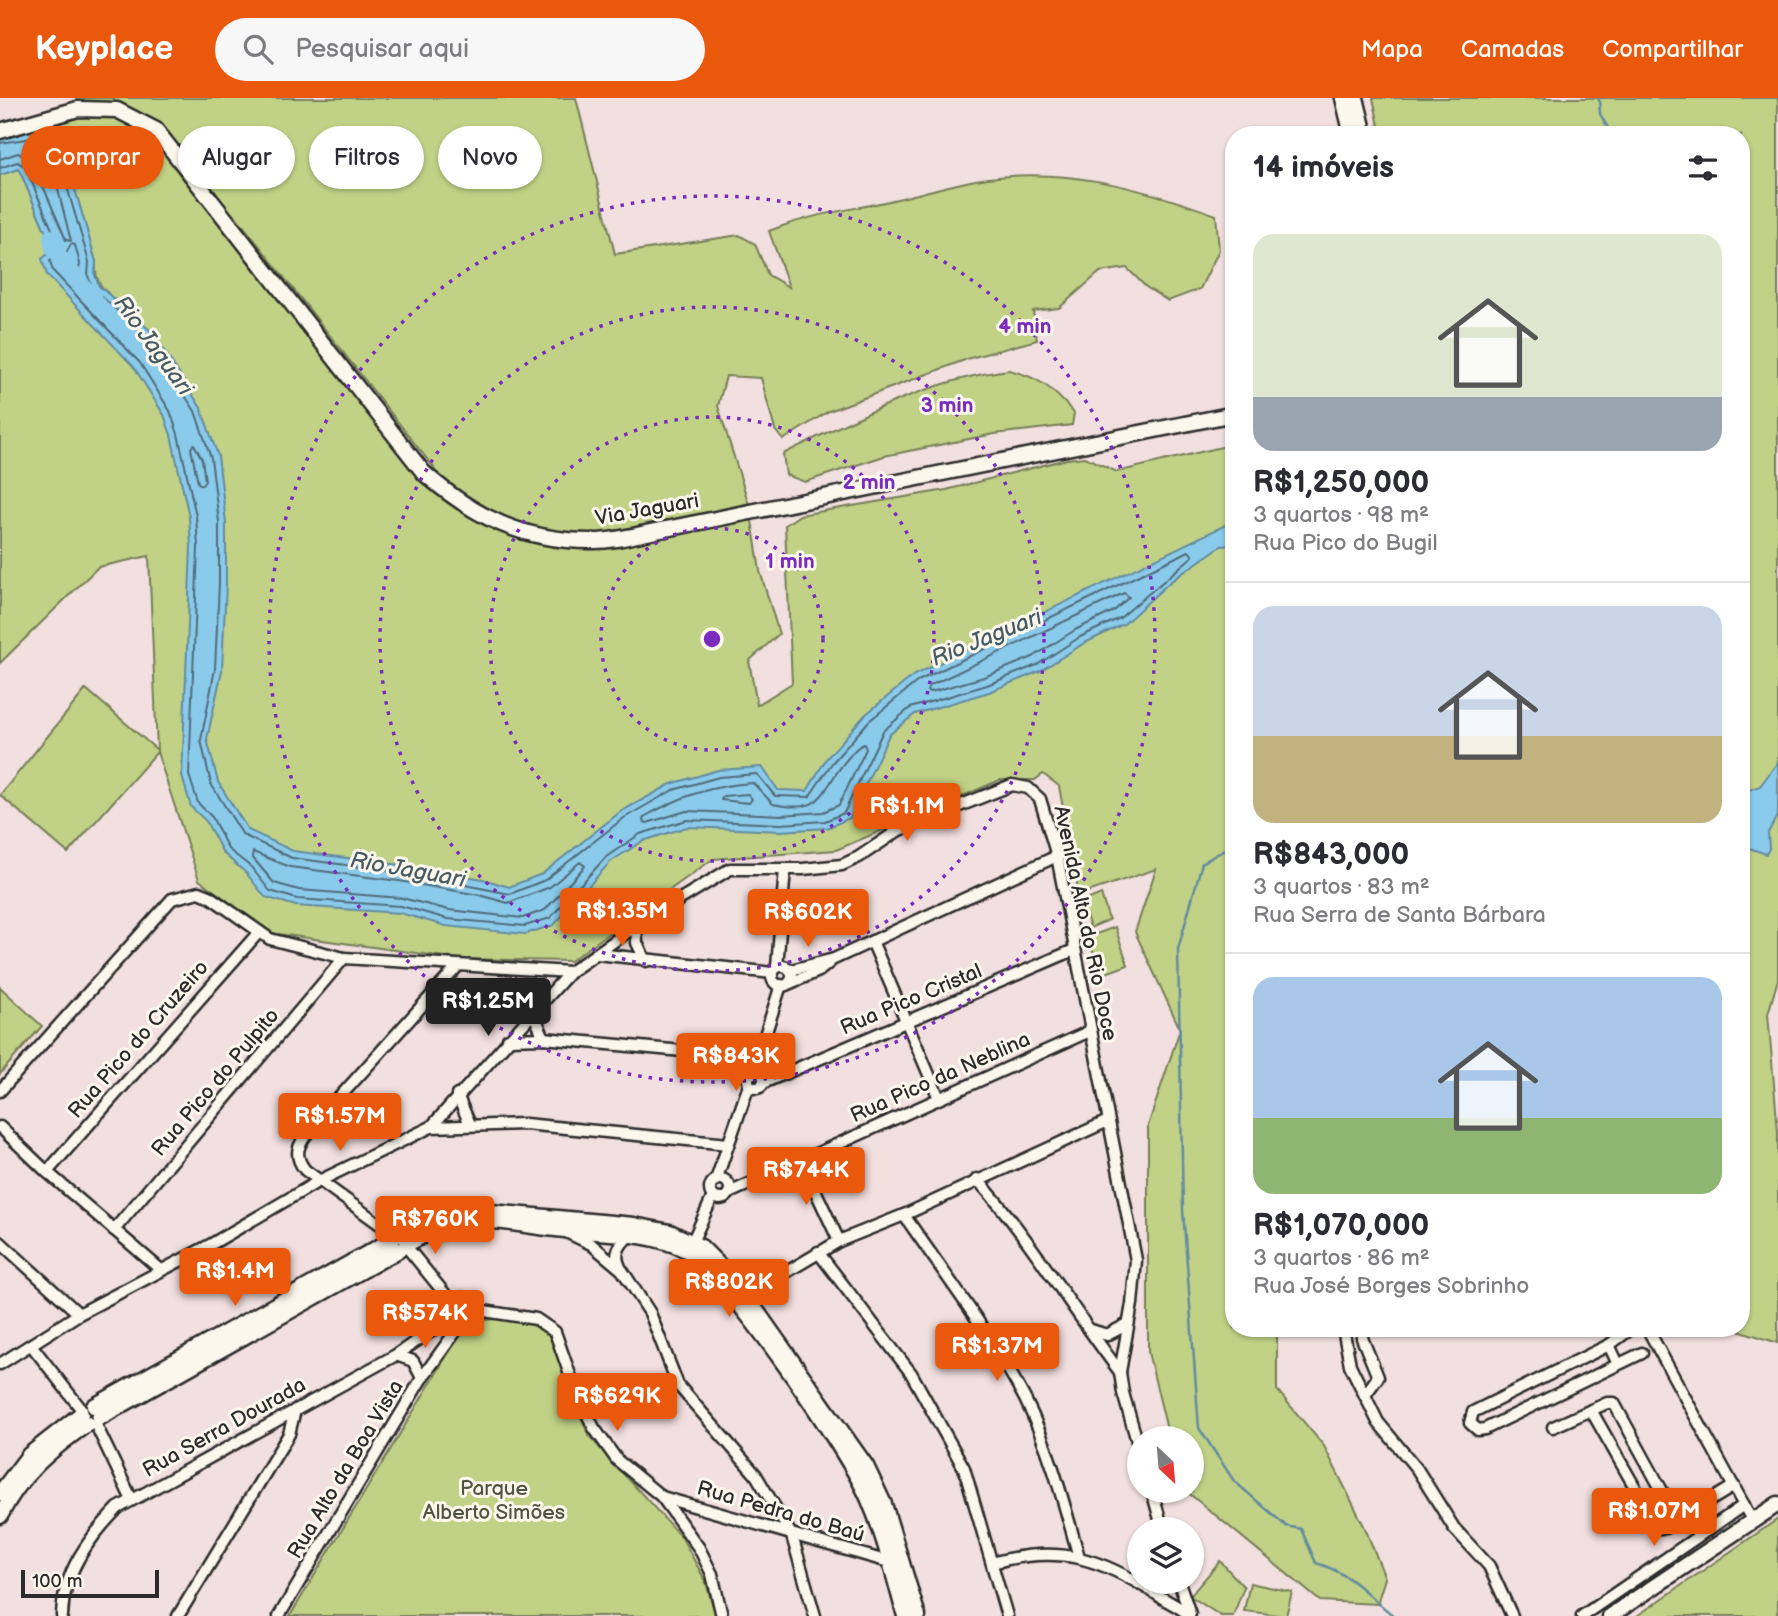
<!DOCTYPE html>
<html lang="pt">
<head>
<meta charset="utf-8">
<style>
  body { margin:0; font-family:"Balsamiq Sans",sans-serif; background:#f7f7f7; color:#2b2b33; height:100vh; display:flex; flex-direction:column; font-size:26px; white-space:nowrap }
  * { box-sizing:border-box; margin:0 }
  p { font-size:23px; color:#7c7c81 }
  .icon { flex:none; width:38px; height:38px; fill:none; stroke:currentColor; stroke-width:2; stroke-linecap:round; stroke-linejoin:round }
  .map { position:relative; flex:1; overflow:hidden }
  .drawer { position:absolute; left:1225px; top:28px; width:525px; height:1211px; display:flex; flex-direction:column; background:#fff; border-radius:28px; box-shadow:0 2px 5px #0004 }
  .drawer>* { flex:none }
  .hud { position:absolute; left:21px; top:28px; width:665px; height:63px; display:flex; gap:14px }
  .needle { width:46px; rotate:154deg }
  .fabs { position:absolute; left:1127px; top:1328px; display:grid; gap:14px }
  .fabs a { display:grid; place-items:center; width:77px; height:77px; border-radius:50%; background:#fff; box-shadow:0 2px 5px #0004; font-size:35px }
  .scale { position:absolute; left:21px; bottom:18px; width:138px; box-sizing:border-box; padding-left:7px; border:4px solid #2b2b2b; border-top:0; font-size:19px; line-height:24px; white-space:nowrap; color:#2b2b2b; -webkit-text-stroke:5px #fbf7ec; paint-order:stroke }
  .price { position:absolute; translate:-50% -60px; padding:0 16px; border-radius:7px; background:#ea580c; color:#fff; font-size:23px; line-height:46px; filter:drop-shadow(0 2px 4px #0008) }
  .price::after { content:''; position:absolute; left:50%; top:42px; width:21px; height:16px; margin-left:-10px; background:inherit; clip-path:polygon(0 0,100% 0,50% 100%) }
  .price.active { background:#222; color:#fff }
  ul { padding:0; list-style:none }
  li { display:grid; align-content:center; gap:14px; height:371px; padding:0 28px }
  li+li { border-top:2px solid #e1e1e2 }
  li span { display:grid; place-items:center; height:217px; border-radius:21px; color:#555 }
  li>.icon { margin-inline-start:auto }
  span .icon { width:126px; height:126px; fill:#fffc; stroke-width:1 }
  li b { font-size:30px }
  h2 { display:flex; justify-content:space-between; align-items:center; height:84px; padding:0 28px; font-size:30px }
  .tag { padding:0 24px; border-radius:32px; background:#fff; box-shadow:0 2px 5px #0004; font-size:24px; line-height:63px }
  .tag.active { background:#ea580c; color:#fff }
  header { display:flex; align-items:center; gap:42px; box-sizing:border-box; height:98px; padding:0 35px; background:#ea580c; color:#fff }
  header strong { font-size:33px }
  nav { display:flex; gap:38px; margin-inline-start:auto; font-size:24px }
  .search { width:490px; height:63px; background:#f7f7f7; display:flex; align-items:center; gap:18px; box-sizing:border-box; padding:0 24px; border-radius:38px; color:#7c7c81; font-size:26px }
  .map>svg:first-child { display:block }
</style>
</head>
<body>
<header>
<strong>Keyplace</strong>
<div class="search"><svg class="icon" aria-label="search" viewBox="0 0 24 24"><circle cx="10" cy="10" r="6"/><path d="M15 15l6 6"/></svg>Pesquisar aqui</div>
<nav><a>Mapa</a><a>Camadas</a><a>Compartilhar</a></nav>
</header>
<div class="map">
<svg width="1778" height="1518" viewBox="0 0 1778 1518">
  <rect width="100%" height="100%" fill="#f2dfdf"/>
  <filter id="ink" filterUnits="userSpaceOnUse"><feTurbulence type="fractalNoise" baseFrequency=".0143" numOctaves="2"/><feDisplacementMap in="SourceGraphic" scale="14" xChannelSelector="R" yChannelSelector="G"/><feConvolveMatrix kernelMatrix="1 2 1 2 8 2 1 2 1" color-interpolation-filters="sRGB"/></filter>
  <g filter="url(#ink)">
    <!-- green -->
    <g fill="#c1d286" stroke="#767e58" stroke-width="2" fill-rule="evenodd">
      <path d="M77,0H576L615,156L739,137L755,146L768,177L789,189L769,133C813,115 848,113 893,102C921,96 948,87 976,82C1059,67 1139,89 1216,117L1219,152L1200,191L1168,203L1146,189L1127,170L1100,174L1059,210L1033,213L1037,242L970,260L829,313L783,342L775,332L761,280L726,278L718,308L750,410L760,473L779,536L749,563L757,607L792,585L785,427L800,417L946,392L1067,361L1085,359L1117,374L1234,346V423L1102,488L1171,483L1221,447H1234V1230H1277V1292L1324,1348L1365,1430L1385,1480L1377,1506L1320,1503L1186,1393H1192V1340H1169L1148,1254V1028L1180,931L1135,834L1156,771L1079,797L1059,688L1043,676L1035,682H1000L836,752L713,761L570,863L460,861L271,835L199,782L157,654L68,755L0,697L86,591L157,652L149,458L98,469L0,565V77L19,71L53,151L109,196C98,187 95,179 96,164L72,81L74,53L55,28ZM235,117L434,370L424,383L222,129Z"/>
      <path d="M1373,0H1778V881L1768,916L1778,1034V1245L1732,1230H1741V37H1381Z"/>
      <path d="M1009,272C1041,280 1053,291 1074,315L1072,327L994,336L884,358L805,384L786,377L783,356C854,321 930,281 1009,272Z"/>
      <path d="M1101,796L1109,822L1090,830L1082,804Z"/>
      <path d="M1115,829L1128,867L1101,877L1088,839Z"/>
      <path d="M0,889L42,928L0,976Z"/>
      <path d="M497,1221L531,1225L548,1235L589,1338L682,1440L705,1482L716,1518H290L460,1236L472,1223Z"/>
      <path d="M1778,1421V1518H1637Z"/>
      <path d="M1220,1463L1244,1489L1233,1518H1221L1190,1498Z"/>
      <path d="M1250,1485L1292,1494L1286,1518L1244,1513Z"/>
    </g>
    <!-- water -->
    <g fill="#8acbec" stroke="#648b9f" stroke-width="2">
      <path d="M33,24L55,28L74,53L72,81L96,164L95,177L99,188L152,234L201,310L218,358L226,424V485L222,572L207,641L218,684L248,732L293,753L401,767L483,781L509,789L542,776L620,714L671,686L718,672L762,669L778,692L807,693L826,661L865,617L914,577L1234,423V447L1221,448L1171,483L1124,526L1083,546L1040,573L989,594L915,616L889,637L850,720L827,730L781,733L687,729L643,743L610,764L554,827L525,836L446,828L400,815L296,808L265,799L246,775L223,755L206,723L191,709L182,678L191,449L189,419L171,337L164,317L134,269L47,177L42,161L53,151L19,71L0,77V30Z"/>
      <path d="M1778,664V716L1768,735L1769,751L1766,756L1741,747V686L1748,692L1760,688Z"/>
    </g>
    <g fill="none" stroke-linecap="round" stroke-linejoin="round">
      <!-- shore -->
      <g stroke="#516b78" stroke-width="2">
        <path d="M0,45L33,40L45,42L57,57L56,84L71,143L66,142L32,62L18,55L0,61"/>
        <path d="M0,70L17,64L25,68L59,148L58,155L50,163L53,173L140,265L170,313L178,336L196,418L198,449L189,677L198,705L212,719L228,751L251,769L270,793L297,801L401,808L448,821L525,828L550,820L606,759L640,736L687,722L781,726L825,723L844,715L883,633L910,610L987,587L1037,567L1080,539L1120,520L1193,458L1189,453L918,583L869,623L832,665L809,699L775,698L757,676L719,679L673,692L624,720L545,782L510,796L400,774L292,760L243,737L211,686L201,642L215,571L219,485V424L211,360L195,313L147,239L93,191L88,178L89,164L65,82L67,55L52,34L37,32"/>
        <path d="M71,146L75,147L80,166L77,183L60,167Z"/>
        <path d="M194,346L202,361L205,383L202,387L198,385L191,350Z"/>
        <path d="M1124,495L1129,499L1114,513L1075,532L1033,559L984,579L931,594L927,593L929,588Z"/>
        <path d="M864,646L866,651L839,707L823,714L781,717L686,713L647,725L643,723L644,719C679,699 712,687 753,685L773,706C827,717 819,693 848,660C853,654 857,648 864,646Z"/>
        <path d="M748,696L752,701L749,705L721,702L723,698Z"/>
        <path d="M253,754L290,769L399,783L479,797L508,805L550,789L580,764L585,768L545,812L523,820L449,812L402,800L299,792L274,785L252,759Z"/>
      </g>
      <!-- stream -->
      <g stroke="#648b9f" stroke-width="2.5">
        <path d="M1599,0L1600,16L1612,37"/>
        <path d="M1234,746L1202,765L1178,851L1183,1112L1199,1330L1234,1383L1286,1428L1301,1431L1316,1465C1353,1476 1365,1496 1394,1518"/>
      </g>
      <!-- river -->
      <path stroke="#8acbec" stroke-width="16" d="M51,139L53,151L109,219"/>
      <!-- street casing -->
      <g stroke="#2b2b2b" stroke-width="15">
        <g id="street">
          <path d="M636,828L637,845L646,863"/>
          <path d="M872,843L939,1000"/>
          <path d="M597,856L773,875"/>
          <circle cx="782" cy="878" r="10"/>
          <path d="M777,869L785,771"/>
          <path d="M791,872L834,861L1057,758"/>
          <path d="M788,886L819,873L830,864"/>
          <path d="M533,914L544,940"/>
          <path d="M508,941L544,940L757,960"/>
          <circle cx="756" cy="982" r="8"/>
          <path d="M753,975L781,887"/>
          <path d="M763,985L1074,852"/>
          <path d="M0,993L172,801L199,794L209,798L270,841L344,860L570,874L636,828L730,771H803L842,767L859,759L899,732L1012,687L1028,690L1040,701L1057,758L1136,1162L1132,1206L1120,1274L1123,1295L1139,1350"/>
          <path d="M457,997L470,1026"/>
          <path d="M0,1029L47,1074L161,1172"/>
          <path d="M431,1029L570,874"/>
          <path d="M801,1062L839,1143"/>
          <path d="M47,1074L259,834"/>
          <path d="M977,1081C1031,1141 1071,1210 1120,1274"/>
          <circle cx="720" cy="1091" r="10"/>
          <path d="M716,1082L749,987"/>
          <path d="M729,1095L1090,933"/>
          <path d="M904,1117C945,1177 991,1236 1025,1301C1050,1351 1064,1406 1079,1459"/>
          <path d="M114,1132L344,860"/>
          <path d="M568,1135L591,1146L622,1172L650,1215L678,1287L756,1377L792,1438L815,1518"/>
          <path d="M396,1138L305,1072C293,1057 298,1047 309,1033L458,868"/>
          <path d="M0,1144L79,1216"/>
          <path d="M406,1148L453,1206"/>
          <path d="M690,1149L713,1098"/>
          <path d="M818,1154L911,1275L964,1370L1007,1518"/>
          <path d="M620,1169C613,1155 620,1146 630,1137"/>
          <circle cx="462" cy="1210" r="10"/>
          <path d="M741,1201L839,1143L904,1117L1108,1023"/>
          <path d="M471,1211L536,1221L555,1234L575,1291L594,1330L617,1362L662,1399L699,1450L712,1476L722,1518"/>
          <path d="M1343,1230L1350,1267L1378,1324L1417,1371L1454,1430L1489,1468L1512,1518"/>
          <path d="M1363,1230L1362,1240L1378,1279L1365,1297"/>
          <path d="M1632,1230L1609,1247L1473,1314L1470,1325L1478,1332L1485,1331L1642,1255"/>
          <path d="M1647,1230L1752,1422"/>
          <path d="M1091,1232L1107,1237L1128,1226"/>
          <path d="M1609,1247L1618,1266"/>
          <path d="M32,1248L82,1312"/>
          <path d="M396,1257L413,1263L422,1280"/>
          <path d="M0,1266L79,1216L210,1147L319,1083L431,1029L525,1026L728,1046"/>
          <path d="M1591,1312L1658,1430H1665L1734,1388"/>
          <path d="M95,1325L132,1402"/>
          <path d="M1553,1329L1607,1305H1614L1678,1422"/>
          <path d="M1152,1393L1163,1432"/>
          <path d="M662,1399L889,1464"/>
          <path d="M992,1465C1059,1446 1101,1460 1158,1497C1167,1504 1184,1510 1189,1518"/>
          <path d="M1179,1484L1190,1516"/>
          <path d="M62,1518C63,1474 89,1440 118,1410L396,1257L455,1217"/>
          <path d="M178,1518L289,1336L295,1312"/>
          <path d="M279,1518L422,1280L466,1219"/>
          <path d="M1582,1518L1744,1407"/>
        </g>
      </g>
      <!-- secondary casing -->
      <g stroke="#2b2b2b" stroke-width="19">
        <g id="secondary">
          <path d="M1343,0L1352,37"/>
          <path d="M1356,0L1365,37"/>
          <path d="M0,33L78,11L117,12L156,32L424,375C474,419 523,443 591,443C615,444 642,435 666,431L1234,316"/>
          <path d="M399,1137L449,1115L480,1113L634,1127L670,1134L701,1149L737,1185L866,1368L884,1406L918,1518"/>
          <path d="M407,1146C421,1139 436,1130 450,1126C482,1117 524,1128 556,1131C599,1136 646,1132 686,1152C724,1171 851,1357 869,1402C885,1439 894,1479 905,1518"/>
          <path d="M94,1308L393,1141"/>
          <path d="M99,1320L399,1152"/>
          <path d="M0,1395L29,1357L81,1316"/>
          <path d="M0,1418C21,1376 49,1353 87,1326"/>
          <path d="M1610,1518L1778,1406"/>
        </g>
      </g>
      <!-- street -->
      <use href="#street" stroke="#fbf7ec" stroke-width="10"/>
      <!-- secondary -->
      <use href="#secondary" stroke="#fbf7ec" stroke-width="14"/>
    </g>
  </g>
  <!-- distance rings -->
  <g fill="none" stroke="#7b2cbf" stroke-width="3.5" stroke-dasharray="3.5 7">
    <circle cx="712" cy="541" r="111"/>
    <circle cx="712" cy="541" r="222"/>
    <circle cx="712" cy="541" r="332"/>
    <circle cx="712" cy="541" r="443"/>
  </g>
  <g text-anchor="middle" stroke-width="6" stroke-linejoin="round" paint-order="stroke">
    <!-- street labels -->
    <g font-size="21" fill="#2b2b2b" stroke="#fbf7ec">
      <text transform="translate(647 411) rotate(-10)" y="7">Via Jaguari</text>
      <text transform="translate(1086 825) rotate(78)" y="7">Avenida Alto do Rio Doce</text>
      <text transform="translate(911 901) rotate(-23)" y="7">Rua Pico Cristal</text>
      <text transform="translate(138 941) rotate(-49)" y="7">Rua Pico do Cruzeiro</text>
      <text transform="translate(940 979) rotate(-24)" y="7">Rua Pico da Neblina</text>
      <text transform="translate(215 984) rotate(-50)" y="7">Rua Pico do Pulpito</text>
      <text transform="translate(224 1329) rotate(-29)" y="7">Rua Serra Dourada</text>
      <text transform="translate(345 1371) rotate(-59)" y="7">Rua Alto da Boa Vista</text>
      <text transform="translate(781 1413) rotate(16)" y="7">Rua Pedra do Baú</text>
    </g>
    <!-- park labels -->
    <g font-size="21" fill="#505542" stroke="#fbf7ec">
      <text x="494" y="1397">Parque<tspan x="494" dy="24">Alberto Simões</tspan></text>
    </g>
    <!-- water labels -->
    <g font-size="23" font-style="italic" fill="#485b65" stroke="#fbf7ec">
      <text transform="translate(154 247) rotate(54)" y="8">Rio Jaguari</text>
      <text transform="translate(986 539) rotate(-22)" y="8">Rio Jaguari</text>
      <text transform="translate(408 771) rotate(10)" y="8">Rio Jaguari</text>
    </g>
  </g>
  <circle cx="712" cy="541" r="10" fill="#7b2cbf" stroke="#fbf7ec" stroke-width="3.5"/>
  <g font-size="21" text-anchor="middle" font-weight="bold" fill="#7b2cbf" stroke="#fbf7ec" stroke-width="6" stroke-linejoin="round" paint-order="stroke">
    <text x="1025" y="235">4 min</text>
    <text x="947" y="314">3 min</text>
    <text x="869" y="391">2 min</text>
    <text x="790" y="470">1 min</text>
  </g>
</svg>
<div class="fabs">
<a><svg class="needle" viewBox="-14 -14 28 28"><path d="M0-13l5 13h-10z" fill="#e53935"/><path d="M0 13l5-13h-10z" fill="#7c7c81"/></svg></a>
<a><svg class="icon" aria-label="layers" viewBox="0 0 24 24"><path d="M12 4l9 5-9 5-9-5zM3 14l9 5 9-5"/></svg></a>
</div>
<div class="scale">100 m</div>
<b class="price" style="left:907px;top:745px">R$1.1M</b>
<b class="price" style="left:622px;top:850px">R$1.35M</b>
<b class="price" style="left:808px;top:851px">R$602K</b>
<b class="price active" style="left:488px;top:940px">R$1.25M</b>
<b class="price" style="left:736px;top:995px">R$843K</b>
<b class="price" style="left:340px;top:1055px">R$1.57M</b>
<b class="price" style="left:806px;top:1109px">R$744K</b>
<b class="price" style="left:435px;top:1158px">R$760K</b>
<b class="price" style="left:235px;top:1210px">R$1.4M</b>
<b class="price" style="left:729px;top:1221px">R$802K</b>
<b class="price" style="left:425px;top:1252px">R$574K</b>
<b class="price" style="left:997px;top:1285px">R$1.37M</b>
<b class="price" style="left:617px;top:1335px">R$629K</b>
<b class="price" style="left:1654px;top:1450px">R$1.07M</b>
<div class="hud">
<a class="tag active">Comprar</a>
<a class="tag">Alugar</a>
<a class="tag">Filtros</a>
<a class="tag">Novo</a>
</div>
<section class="drawer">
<h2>14 imóveis<svg class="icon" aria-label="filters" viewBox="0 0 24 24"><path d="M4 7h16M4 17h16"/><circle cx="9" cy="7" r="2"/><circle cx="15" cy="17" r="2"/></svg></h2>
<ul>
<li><span style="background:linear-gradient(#dfe7d0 75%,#9aa5b1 0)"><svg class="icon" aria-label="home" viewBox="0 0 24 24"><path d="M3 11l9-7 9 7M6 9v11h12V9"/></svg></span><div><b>R$1,250,000</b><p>3 quartos · 98 m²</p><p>Rua Pico do Bugil</p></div></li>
<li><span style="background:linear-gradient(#c9d6e8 60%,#c2b280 0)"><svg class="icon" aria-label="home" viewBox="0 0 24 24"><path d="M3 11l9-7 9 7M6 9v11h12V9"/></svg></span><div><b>R$843,000</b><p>3 quartos · 83 m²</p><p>Rua Serra de Santa Bárbara</p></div></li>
<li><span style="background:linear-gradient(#a9c7e8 65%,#8fb573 0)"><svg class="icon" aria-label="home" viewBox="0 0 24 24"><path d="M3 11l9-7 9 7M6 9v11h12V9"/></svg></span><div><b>R$1,070,000</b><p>3 quartos · 86 m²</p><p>Rua José Borges Sobrinho</p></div></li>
</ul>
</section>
</div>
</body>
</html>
